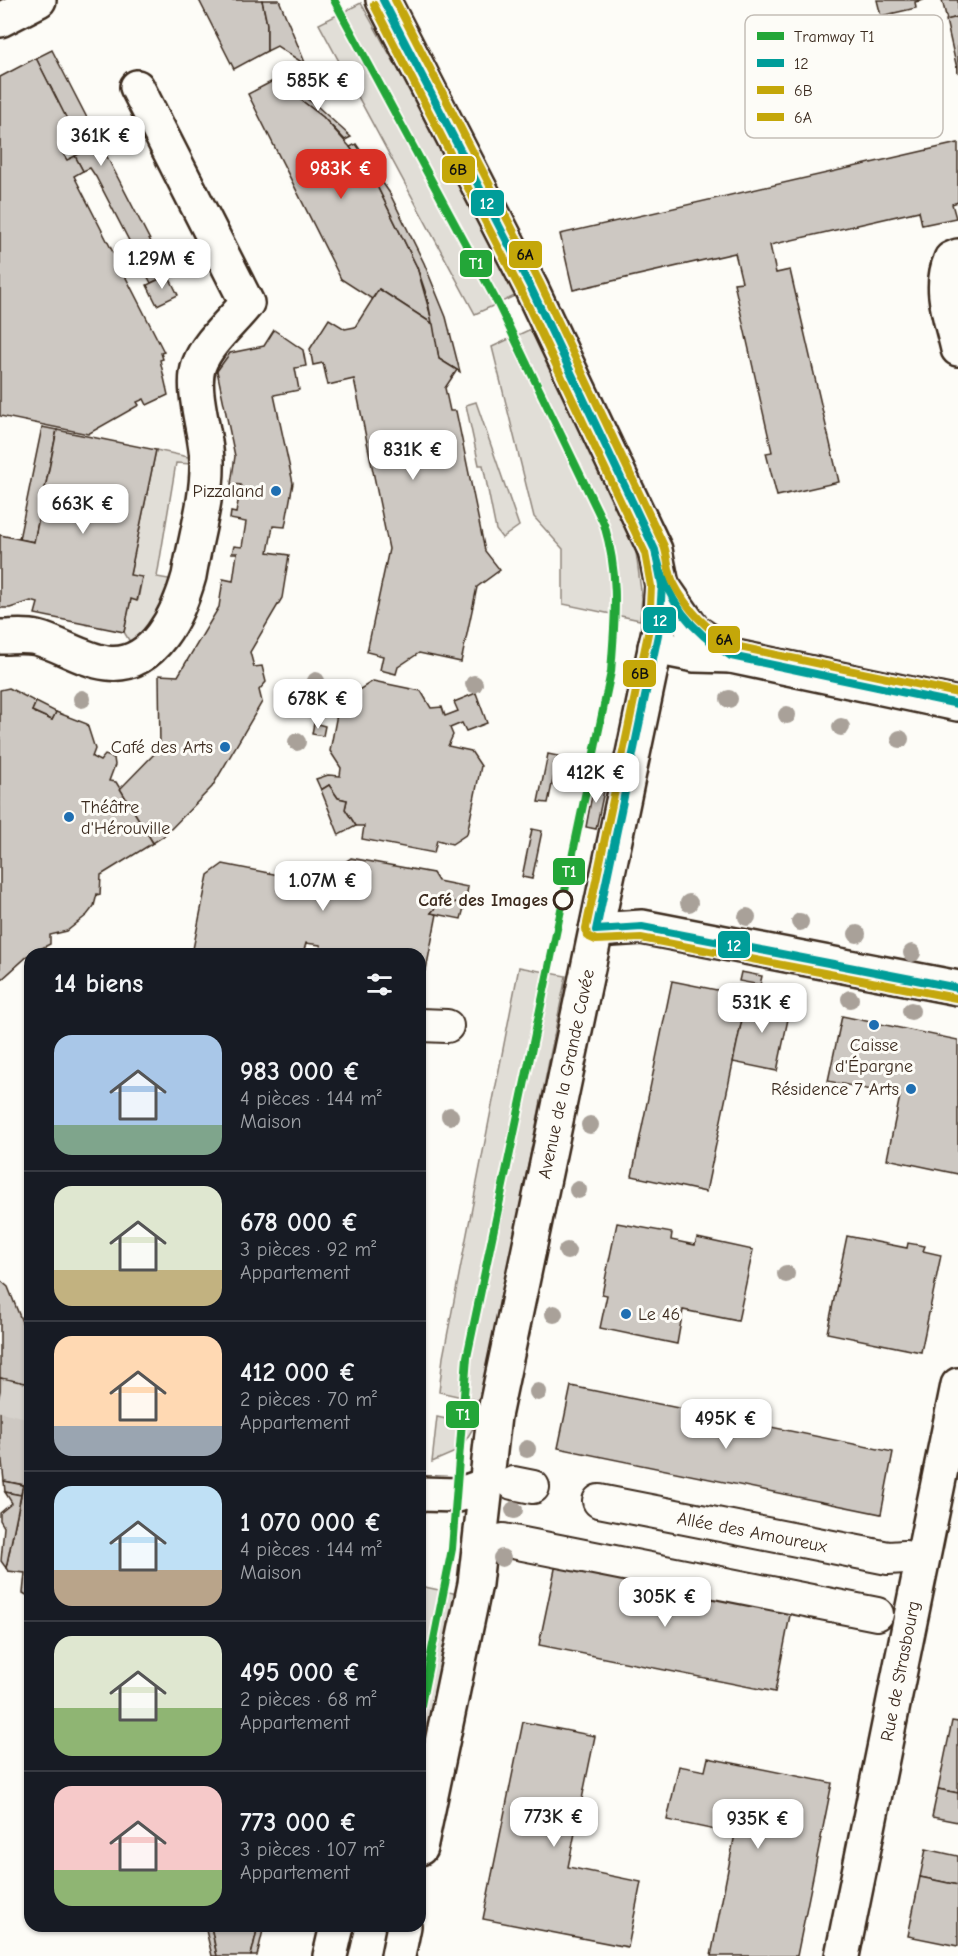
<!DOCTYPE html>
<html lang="fr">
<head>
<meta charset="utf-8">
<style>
  body { margin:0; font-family:"Comic Neue",sans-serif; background:#20242c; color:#f1f3f6; height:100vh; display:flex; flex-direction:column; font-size:22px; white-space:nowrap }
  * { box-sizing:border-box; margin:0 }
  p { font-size:20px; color:#9ea1a6 }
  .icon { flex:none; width:33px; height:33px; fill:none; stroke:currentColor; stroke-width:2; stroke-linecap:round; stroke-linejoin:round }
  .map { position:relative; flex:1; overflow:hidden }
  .side { position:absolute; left:24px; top:948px; width:402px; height:984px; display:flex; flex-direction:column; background:#171b24; border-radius:18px; box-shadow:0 2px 4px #0004 }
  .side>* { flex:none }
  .price { position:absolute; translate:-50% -51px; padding:0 14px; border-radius:12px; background:#fff; color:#222; font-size:20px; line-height:39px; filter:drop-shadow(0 2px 3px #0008) }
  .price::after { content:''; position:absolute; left:50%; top:36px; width:18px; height:14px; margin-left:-9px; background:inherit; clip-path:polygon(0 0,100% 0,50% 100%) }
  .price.active { background:#d93025; color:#fff }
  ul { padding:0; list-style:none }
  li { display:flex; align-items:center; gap:18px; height:150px; padding:0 30px }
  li+li { border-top:2px solid #363941 }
  li span { display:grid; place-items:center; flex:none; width:168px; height:120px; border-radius:18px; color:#555 }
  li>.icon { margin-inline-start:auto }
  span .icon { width:72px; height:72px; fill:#fffc; stroke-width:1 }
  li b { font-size:26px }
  h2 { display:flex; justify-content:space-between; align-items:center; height:72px; padding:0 30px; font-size:26px }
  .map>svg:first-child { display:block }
</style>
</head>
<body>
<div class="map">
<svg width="958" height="1956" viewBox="0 0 958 1956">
  <rect width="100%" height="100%" fill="#fdfcf7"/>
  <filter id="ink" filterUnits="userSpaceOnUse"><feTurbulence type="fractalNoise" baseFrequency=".0167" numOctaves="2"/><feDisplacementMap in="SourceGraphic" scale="12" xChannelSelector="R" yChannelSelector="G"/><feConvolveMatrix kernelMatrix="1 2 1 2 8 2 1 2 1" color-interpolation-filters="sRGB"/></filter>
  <g filter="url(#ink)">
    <!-- green -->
    <g fill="#e1ded7" stroke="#8e847a" stroke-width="1.5">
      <path d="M361,3L464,188L517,295L475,314L319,24Z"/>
      <path d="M533,328L635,545L642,598L640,620L563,604V549L534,517L492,347Z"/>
      <path d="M476,402L519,526L502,538L496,530L483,465H479L466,405Z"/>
      <path d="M156,450L193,458L192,464L176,463L157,577L174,580C165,602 153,631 130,642L124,632L131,599L138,600L142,578L130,575Z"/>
      <path d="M519,967L566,976L481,1401L439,1392L443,1357Z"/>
      <path d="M437,1417L475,1425L460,1450L432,1462Z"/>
      <path d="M420,1586L463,1595L420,1805Z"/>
    </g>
    <!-- building -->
    <g fill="#cdc8c2" stroke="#3b2a1e" stroke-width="1.5">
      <path d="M199,0H262L267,24V51L234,69Z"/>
      <path d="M262,0H279L306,65L277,46L267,51V24Z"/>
      <path d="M877,0H924L915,2L916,8L881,16Z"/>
      <path d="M942,0H958V17L947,20Z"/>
      <path d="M958,17V73L946,20Z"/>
      <path d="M52,50L168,275L151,283L96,177L90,168L83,171L75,156L83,152L36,58Z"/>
      <path d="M36,58L79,143L62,152L67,160L75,156L83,171L74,176L164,352L161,353L163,359L160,360L168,395L147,405L144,399L137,402L139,405L88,434L0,416V77Z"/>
      <path d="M277,79L317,106L351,137L345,140L323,117L275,80Z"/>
      <path d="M275,80L323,117L350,147L376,184L417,267L433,324L379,289L372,299L341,279L248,94Z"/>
      <path d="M958,143V202L952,204L956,218L922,225L919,211L770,245L776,273L790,270L839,482L777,496L766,453L772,452L734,283L742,282L735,253L573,290L560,234Z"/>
      <path d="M356,144L389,192L424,263L446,317L460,372L439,359L427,297L417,267L376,184L350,147Z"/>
      <path d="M168,275L178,295L157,305L147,285Z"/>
      <path d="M379,289L433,324L439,359L457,370L445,388L450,411H456L485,551L500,570L477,587L461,662L419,653L398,667L396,674L380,670L383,656L367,652L389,549L354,379L328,385L323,363L313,365L310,349L329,319L345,329L355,327Z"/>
      <path d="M274,330L303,350L306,366L295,368L299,390L274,395L293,483L285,527L273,526L268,552L289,555L282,598L250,652L254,667L262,666L266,682L259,690L262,702L212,787L164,836L153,843L120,789L160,748L159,675L178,676L219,607L223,579L233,581L237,553H232L234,546L242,547L246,522L230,519L231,512L236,513L241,485L231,484L235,456L217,371L230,353L264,346Z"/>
      <path d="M42,427L57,430L34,542L19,539Z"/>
      <path d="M57,430L156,450L130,575L142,577L137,601L131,599L124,632L35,614L38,603L31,601L10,608H0V535L34,542Z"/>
      <path d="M373,681L421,691L431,708L442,707L445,716L458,711L454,702L476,693L487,723L466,731L462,723L450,728L453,735L448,746L471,751L481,766L467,834L452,844L437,840L434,853L362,839L364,826H356L345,809L347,800L338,798L329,785L321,790L316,779L328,775L340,776L341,768L330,751L337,714L353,713L355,704L349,696Z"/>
      <path d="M9,688L36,702L32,711L52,720L56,712L87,724L95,749L92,757L100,761L105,755L114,758L115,765L109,781L116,782L153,843L101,875L100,895L97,894L94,906L87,915L67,931L50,935V944L30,954L0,981V690Z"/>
      <path d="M36,702L56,712L52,720L32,711Z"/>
      <path d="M314,723L325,726L323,736L312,734Z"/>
      <path d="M548,754L558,756L548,803L538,802Z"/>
      <path d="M595,779L606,781L596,829L586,827Z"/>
      <path d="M329,785L338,798L347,800L345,809L356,826L339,835L321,790Z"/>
      <path d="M532,829L542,831L532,879L522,877Z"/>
      <path d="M351,858L433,873L438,881L468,887L465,904L442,900L431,913L437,914L426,970L420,974V954H323L320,945L306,943L303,954H192L208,875L223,864L304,880L310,889L331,893L336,868Z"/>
      <path d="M442,900L465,904L461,919L431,913Z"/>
      <path d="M741,972L762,976L760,985L739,981Z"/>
      <path d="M672,981L747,996L706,1192L632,1176Z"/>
      <path d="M747,996L791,1005L777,1071L733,1062Z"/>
      <path d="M842,1016L958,1040V1174L887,1159L900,1096L828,1081Z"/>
      <path d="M617,1223L672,1233L671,1240L695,1245L697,1238L753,1250L738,1321L683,1310L677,1344L600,1328L607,1295L602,1294Z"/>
      <path d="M847,1236L907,1248L908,1243L925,1246L923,1251L941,1255L921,1352L827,1333Z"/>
      <path d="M0,1280L8,1287L30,1342V1384L0,1378Z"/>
      <path d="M0,1378L30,1384V1486L4,1481L0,1442Z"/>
      <path d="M571,1386L893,1452L881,1514L558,1448Z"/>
      <path d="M4,1481L23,1485L21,1495L5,1492Z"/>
      <path d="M23,1485L30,1486V1597L23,1593L25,1573L8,1571L6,1568Z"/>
      <path d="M5,1492L21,1495L6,1568L1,1561L4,1527L0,1520V1513L12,1503Z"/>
      <path d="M556,1564L791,1610L775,1692L539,1645Z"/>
      <path d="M952,1721L958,1722V1793L938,1789Z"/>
      <path d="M523,1722L595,1736L568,1867L641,1882L628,1947L483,1919Z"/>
      <path d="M708,1758L832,1783L797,1956H711L735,1834L667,1820L679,1766L705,1771Z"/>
      <path d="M938,1789L958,1793V1822L932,1817Z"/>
      <path d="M926,1849L958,1856V1885L920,1877Z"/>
      <path d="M920,1877L958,1885V1946L908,1936Z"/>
      <path d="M205,1926H211L217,1956H212Z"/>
      <path d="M211,1926H258L251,1956H217Z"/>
      <path d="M258,1926H264L257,1956H251Z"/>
    </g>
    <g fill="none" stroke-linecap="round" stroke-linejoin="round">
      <!-- tertiary-tunnel -->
      <path stroke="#d6d2cc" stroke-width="33" stroke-dasharray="33 16" stroke-linecap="butt" d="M0,1395L30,1402"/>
      <!-- pedestrian casing -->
      <g stroke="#3b2a1e" stroke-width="36">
        <g id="pedestrian">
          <path d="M420,1025L447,1026"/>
          <path d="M513,1483L533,1487"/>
          <path d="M599,1501L888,1558L905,1557"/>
          <path d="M503,1540L877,1614"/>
        </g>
      </g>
      <!-- minor casing -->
      <g stroke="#3b2a1e" stroke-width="38">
        <g id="minor">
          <path d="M0,20L39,0"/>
          <path d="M958,256L951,259C938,289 951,318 958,349"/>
          <path d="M0,637C12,637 26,635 37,638C60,644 83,660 107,663C154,669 179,612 189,576C195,539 208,499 207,462C207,434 190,390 199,365C207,343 232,322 247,303L137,87"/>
        </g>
      </g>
      <!-- tertiary casing -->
      <g stroke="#3b2a1e" stroke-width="38">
        <g id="tertiary">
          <path d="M662,585L694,631L731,656"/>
          <path d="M655,647L695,655L731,656L958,704"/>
          <path d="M596,930L642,927L958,988"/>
          <path d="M842,1956L958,1385"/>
        </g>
      </g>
      <!-- secondary casing -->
      <g stroke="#3b2a1e" stroke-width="38">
        <g id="secondary">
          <path d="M383,0L531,288L655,550L662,585L659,630L494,1416L475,1584L420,1848"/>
          <path d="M420,1494L458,1495L486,1485"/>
          <path d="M330,1956L337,1926"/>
          <path d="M398,1956L404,1926"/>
        </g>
      </g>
      <!-- pedestrian -->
      <use href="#pedestrian" stroke="#fdfcf7" stroke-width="32"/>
      <!-- minor -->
      <use href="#minor" stroke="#fdfcf7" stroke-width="33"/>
      <!-- tertiary -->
      <use href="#tertiary" stroke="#fdfcf7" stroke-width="33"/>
      <!-- secondary -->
      <use href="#secondary" stroke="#fdfcf7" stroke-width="33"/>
      <!-- bus-1 casing -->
      <g stroke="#fdfcf7" stroke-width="12">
        <g id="bus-1">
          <path d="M383,0L531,288L655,550L662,585L659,630L596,930L642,927L958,988"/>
          <path d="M656,555C667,601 691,631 731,656L958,704"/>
        </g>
      </g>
      <!-- bus-2 casing -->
      <g stroke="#fdfcf7" stroke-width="12">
        <path id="bus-2" d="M374,5L522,293L645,553L651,586L649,629L586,928L587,936L596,940L641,938L956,998"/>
      </g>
      <!-- bus-3 casing -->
      <g stroke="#fdfcf7" stroke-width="12">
        <path id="bus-3" d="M395,0L540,283L664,546C668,557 668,572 673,582C687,610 708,631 735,646L958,693"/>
      </g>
      <!-- bus-1 -->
      <use href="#bus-1" stroke="#009d99" stroke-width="8"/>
      <!-- bus-2 -->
      <use href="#bus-2" stroke="#c4a709" stroke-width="8"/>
      <!-- bus-3 -->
      <use href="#bus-3" stroke="#c4a709" stroke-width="8"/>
      <!-- tram-1 casing -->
      <g stroke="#fdfcf7" stroke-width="12">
        <path id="tram-1" d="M334,0L498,304L604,524C620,578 615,617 611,672L467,1357L452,1549L420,1710"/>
      </g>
      <!-- tram-1 -->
      <use href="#tram-1" stroke="#23a638" stroke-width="8"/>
    </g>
    <!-- trees -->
    <g fill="#a9a199">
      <circle cx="316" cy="681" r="9"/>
      <circle cx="474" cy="684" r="9"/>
      <circle cx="82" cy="699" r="9"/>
      <circle cx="729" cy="699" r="9"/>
      <circle cx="787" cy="715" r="9"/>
      <circle cx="841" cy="727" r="9"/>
      <circle cx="900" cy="739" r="9"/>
      <circle cx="297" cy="742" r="9"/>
      <circle cx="689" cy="903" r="9"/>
      <circle cx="747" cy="917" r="9"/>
      <circle cx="800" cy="922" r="9"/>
      <circle cx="857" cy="934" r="9"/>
      <circle cx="912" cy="953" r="9"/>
      <circle cx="850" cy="999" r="9"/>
      <circle cx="911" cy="1011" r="9"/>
      <circle cx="450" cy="1116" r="9"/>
      <circle cx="590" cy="1125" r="9"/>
      <circle cx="578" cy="1190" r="9"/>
      <circle cx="567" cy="1251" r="9"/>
      <circle cx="786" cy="1274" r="9"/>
      <circle cx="554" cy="1314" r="9"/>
      <circle cx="538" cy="1392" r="9"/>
      <circle cx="527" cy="1449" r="9"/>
      <circle cx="514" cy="1510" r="9"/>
      <circle cx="502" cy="1558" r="9"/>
    </g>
  </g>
  <!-- markers -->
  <g fill="#1f6fb2" stroke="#fdfcf7" stroke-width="2">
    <circle cx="276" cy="491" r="6"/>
    <circle cx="225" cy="747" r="6"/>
    <circle cx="69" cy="817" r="6"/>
    <circle cx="874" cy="1025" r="6"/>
    <circle cx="911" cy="1089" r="6"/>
    <circle cx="626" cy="1314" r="6"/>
  </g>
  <circle fill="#fdfcf7" stroke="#3b2a1e" stroke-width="3" cx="563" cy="900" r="9"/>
  <g text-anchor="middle" stroke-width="6" stroke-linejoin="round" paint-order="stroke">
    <!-- poi labels -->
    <g font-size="18" fill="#3b2a1e" stroke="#fdfcf7" text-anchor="end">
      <text x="264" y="497">Pizzaland</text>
      <text x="213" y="753">Café des Arts</text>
      <text x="81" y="813" text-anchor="start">Théâtre<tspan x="81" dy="21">d'Hérouville</tspan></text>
      <text x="874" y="1051" text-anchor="middle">Caisse<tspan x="874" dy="21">d'Épargne</tspan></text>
      <text x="899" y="1095">Résidence 7 Arts</text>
      <text x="638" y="1320" text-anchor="start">Le 46</text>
    </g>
    <!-- stop labels -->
    <g font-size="18" font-weight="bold" fill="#3b2a1e" stroke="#fdfcf7" text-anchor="end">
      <text x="548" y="906">Café des Images</text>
    </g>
    <!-- street labels -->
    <g font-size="18" fill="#3b2a1e" stroke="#fdfcf7">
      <text transform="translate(566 1074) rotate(-78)" y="6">Avenue de la Grande Cavée</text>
      <text transform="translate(752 1532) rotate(11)" y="6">Allée des Amoureux</text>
      <text transform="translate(900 1671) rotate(-79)" y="6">Rue de Strasbourg</text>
    </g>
  </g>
  <!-- legend -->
  <rect x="745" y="15" width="198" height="123" rx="9" fill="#fdfcf7" stroke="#c3bdb6" stroke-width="1.5"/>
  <rect x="757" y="32" width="27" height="8" fill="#23a638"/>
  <rect x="757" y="59" width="27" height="8" fill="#009d99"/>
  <rect x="757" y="86" width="27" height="8" fill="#c4a709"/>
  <rect x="757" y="113" width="27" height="8" fill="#c4a709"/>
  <g font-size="16" fill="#3b2a1e">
    <text x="794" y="42">Tramway T1</text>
    <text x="794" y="69">12</text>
    <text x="794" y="96">6B</text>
    <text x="794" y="123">6A</text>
  </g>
  <g stroke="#fdfcf7" stroke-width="2">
    <rect x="441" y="155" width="35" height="29" rx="6" fill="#c4a709"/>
    <rect x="470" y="189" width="35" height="28" rx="6" fill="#009d99"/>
    <rect x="508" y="240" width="35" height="29" rx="6" fill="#c4a709"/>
    <rect x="459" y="249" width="34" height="29" rx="6" fill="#23a638"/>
    <rect x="642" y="606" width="35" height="28" rx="6" fill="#009d99"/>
    <rect x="707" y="625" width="34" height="29" rx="6" fill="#c4a709"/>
    <rect x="622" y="659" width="35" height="29" rx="6" fill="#c4a709"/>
    <rect x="552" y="857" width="34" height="29" rx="6" fill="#23a638"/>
    <rect x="717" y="930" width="34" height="29" rx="6" fill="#009d99"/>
    <rect x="445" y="1400" width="35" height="29" rx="6" fill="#23a638"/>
  </g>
  <g font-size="16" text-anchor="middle" font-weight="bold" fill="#fff">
    <text x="487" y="209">12</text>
    <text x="476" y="269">T1</text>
    <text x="660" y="626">12</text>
    <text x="569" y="877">T1</text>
    <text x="734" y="951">12</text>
    <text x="463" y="1420">T1</text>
  </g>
  <g font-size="16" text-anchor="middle" font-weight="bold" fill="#111">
    <text x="458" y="175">6B</text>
    <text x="525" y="260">6A</text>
    <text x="724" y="645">6A</text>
    <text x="640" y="679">6B</text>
  </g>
</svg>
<b class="price" style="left:318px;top:112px">585K €</b>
<b class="price" style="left:101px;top:167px">361K €</b>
<b class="price active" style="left:341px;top:200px">983K €</b>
<b class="price" style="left:162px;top:290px">1.29M €</b>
<b class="price" style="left:413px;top:481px">831K €</b>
<b class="price" style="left:83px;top:535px">663K €</b>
<b class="price" style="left:318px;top:730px">678K €</b>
<b class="price" style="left:596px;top:804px">412K €</b>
<b class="price" style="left:323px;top:912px">1.07M €</b>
<b class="price" style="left:762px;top:1034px">531K €</b>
<b class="price" style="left:726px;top:1450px">495K €</b>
<b class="price" style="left:665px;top:1628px">305K €</b>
<b class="price" style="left:554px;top:1848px">773K €</b>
<b class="price" style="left:758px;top:1850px">935K €</b>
<section class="side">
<h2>14 biens<svg class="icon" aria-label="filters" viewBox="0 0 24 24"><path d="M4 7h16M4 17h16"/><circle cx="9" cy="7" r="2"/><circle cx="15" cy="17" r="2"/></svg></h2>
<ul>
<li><span style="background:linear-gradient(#a9c7e8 75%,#7fa58c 0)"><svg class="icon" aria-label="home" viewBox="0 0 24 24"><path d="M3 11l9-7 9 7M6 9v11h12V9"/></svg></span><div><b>983 000 €</b><p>4 pièces · 144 m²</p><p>Maison</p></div></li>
<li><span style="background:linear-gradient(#dfe7d0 70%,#c2b280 0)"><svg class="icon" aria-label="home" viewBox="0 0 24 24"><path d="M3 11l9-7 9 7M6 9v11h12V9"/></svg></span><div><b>678 000 €</b><p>3 pièces · 92 m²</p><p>Appartement</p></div></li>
<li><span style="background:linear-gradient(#ffd9b3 75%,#9aa5b1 0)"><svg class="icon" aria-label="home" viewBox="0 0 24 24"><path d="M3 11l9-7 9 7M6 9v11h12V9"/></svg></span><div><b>412 000 €</b><p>2 pièces · 70 m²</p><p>Appartement</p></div></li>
<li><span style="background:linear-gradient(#bfe0f5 70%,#b9a48a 0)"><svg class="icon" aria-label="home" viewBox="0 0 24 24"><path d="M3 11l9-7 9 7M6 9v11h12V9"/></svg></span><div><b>1 070 000 €</b><p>4 pièces · 144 m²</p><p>Maison</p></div></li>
<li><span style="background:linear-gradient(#dfe7d0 60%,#8fb573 0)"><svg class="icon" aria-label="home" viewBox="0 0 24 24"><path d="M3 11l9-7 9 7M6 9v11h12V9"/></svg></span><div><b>495 000 €</b><p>2 pièces · 68 m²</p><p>Appartement</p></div></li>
<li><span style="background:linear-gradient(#f6c9c9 70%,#8fb573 0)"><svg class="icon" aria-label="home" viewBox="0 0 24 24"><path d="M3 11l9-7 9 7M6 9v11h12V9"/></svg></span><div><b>773 000 €</b><p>3 pièces · 107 m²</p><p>Appartement</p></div></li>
</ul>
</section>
</div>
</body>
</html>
